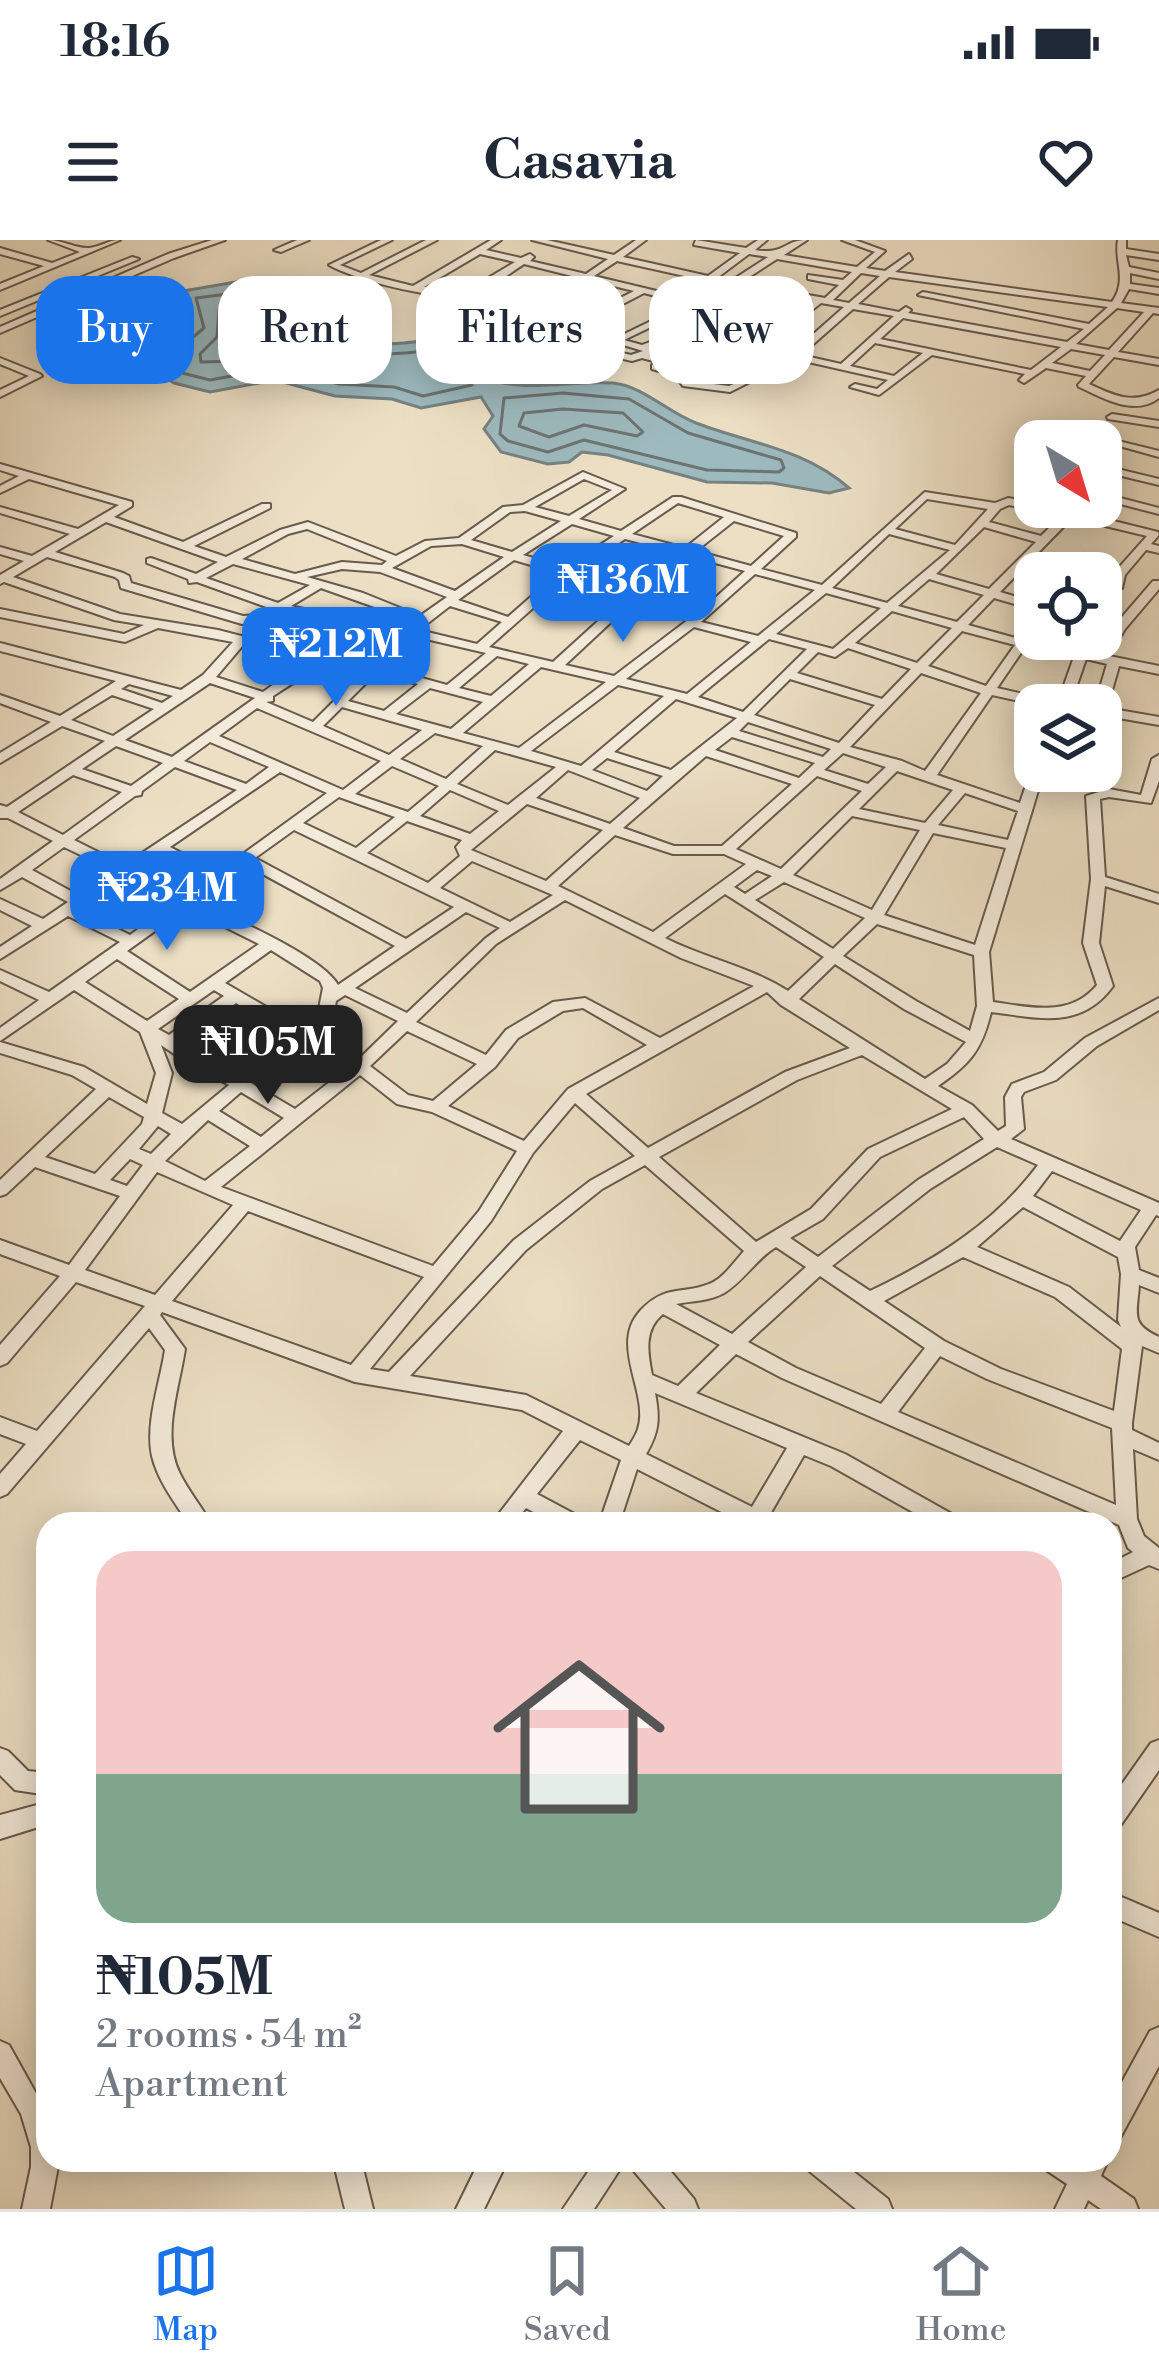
<!DOCTYPE html>
<html lang="en">
<head>
<meta charset="utf-8">
<style>
  body { margin:0; font-family:"Libre Bodoni",serif; background:#f2f2f3; color:#1f2937; height:100vh; display:flex; flex-direction:column; font-size:45px; white-space:nowrap }
  * { box-sizing:border-box; margin:0 }
  p { font-size:39px; color:#747a83 }
  .icon { flex:none; width:66px; height:66px; fill:none; stroke:currentColor; stroke-width:2; stroke-linecap:round; stroke-linejoin:round }
  .map { position:relative; flex:1; overflow:hidden }
  .panel { position:absolute; left:36px; top:1272px; width:1086px; height:660px; display:flex; flex-direction:column; background:#fff; border-radius:36px; box-shadow:0 6px 30px #0003 }
  .panel>* { flex:none }
  .hud { position:absolute; left:36px; top:36px; width:1089px; height:108px; display:flex; gap:24px }
  .needle { width:78px; rotate:142deg }
  .fabs { position:absolute; left:1014px; top:180px; display:grid; gap:24px }
  .fabs a { display:grid; place-items:center; width:108px; height:108px; border-radius:24px; background:#fff; box-shadow:0 6px 30px #0003; font-size:60px }
  .price { position:absolute; translate:-50% -102px; padding:0 27px; border-radius:24px; background:#1a73e8; color:#fff; font-size:39px; line-height:78px; filter:drop-shadow(0 3px 6px #0008) }
  .price::after { content:''; position:absolute; left:50%; top:72px; width:36px; height:27px; margin-left:-18px; background:inherit; clip-path:polygon(0 0,100% 0,50% 100%) }
  .price.selected { background:#222; color:#fff }
  ul { padding:0; list-style:none }
  li { display:grid; align-content:center; gap:24px; height:636px; padding:0 60px }
  li span { display:grid; place-items:center; height:372px; border-radius:36px; color:#555 }
  li>.icon { margin-inline-start:auto }
  span .icon { width:216px; height:216px; fill:#fffc; stroke-width:1 }
  li b { font-size:51px }
  .chip { padding:0 42px; border-radius:36px; background:#fff; box-shadow:0 6px 30px #0003; font-size:42px; line-height:108px }
  .chip.selected { background:#1a73e8; color:#fff }
  .status { display:flex; justify-content:space-between; align-items:center; height:84px; padding:0 60px; background:#fff; direction:ltr }
  .status svg { height:33px; fill:currentColor }
  header { display:flex; justify-content:space-between; align-items:center; height:156px; padding:0 60px; background:#fff; font-size:54px; font-weight:700 }
  .tabs { display:flex; justify-content:space-around; align-items:center; height:168px; border-top:3px solid #e0e1e3; background:#fff; font-size:33px; color:#747a83 }
  .tabs a { display:grid; justify-items:center; gap:6px }
  .tabs .selected { color:#1a73e8 }
  .map>svg:first-child { display:block }
</style>
</head>
<body>
<div class="status"><b>18:16</b><svg viewBox="0 0 49 12"><path d="M0 12V9h3v3zM5 12V6h3v6zM10 12V3h3v9zM15 12V0h3v12zM26 1h20v11H26zM47 4h2v5h-2z"/></svg></div>
<header><svg class="icon" aria-label="menu" viewBox="0 0 24 24"><path d="M4 6h16M4 12h16M4 18h16"/></svg>Casavia<svg class="icon" aria-label="heart" viewBox="0 0 24 24"><path d="M12 20l-8-8c-3-5 5-10 8-4 3-6 11-1 8 4z"/></svg></header>
<div class="map">
<svg width="1159" height="1969" viewBox="0 0 1159 1969">
  <rect width="100%" height="100%" fill="#ecdfc4"/>
  <filter id="stains"><feTurbulence type="fractalNoise" baseFrequency=".00167" numOctaves="4"/><feColorMatrix values="0 0 0 0 .2 0 0 0 0 .09 0 0 0 0 .02 0 0 0 .5 -.17"/></filter>
  <radialGradient id="worn" r=".72"><stop offset=".6" stop-color="#630" stop-opacity="0"/><stop offset="1" stop-color="#630" stop-opacity=".3"/></radialGradient>
  <!-- water -->
  <path fill="#9dbabf" stroke="#768282" stroke-width="3" d="M253,39L297,52L310,61L286,81C310,98 374,106 404,103C433,100 451,94 478,105L473,112L484,137C524,154 570,140 613,143C643,146 667,172 696,183C751,204 803,208 849,248L829,253L772,243L707,242L608,215L582,212L569,222L548,224L501,212L484,189L493,176L481,157L421,168L392,159L335,156L275,140L210,152L174,143L157,132L171,121L161,105L192,86L174,62L177,52Z"/>
  <g fill="none" stroke-linecap="round" stroke-linejoin="round">
    <!-- shore -->
    <g stroke="#6c7473" stroke-width="3">
      <path d="M252,51L281,60L275,85C323,127 396,113 454,109L461,113L472,145L423,156L394,147L339,144L276,128L210,140L182,133L180,108L204,88L196,58Z"/>
      <path d="M250,66L260,71V87L271,112L240,121L201,122L200,114L217,97L219,70Z"/>
      <path d="M563,153L629,159L688,193L781,220L784,228L779,232L707,230L584,200L548,212L508,201L500,194L504,158Z"/>
      <path d="M563,169L623,173L643,192L637,196L584,185L549,197L519,186L524,173Z"/>
    </g>
    <!-- minor casing -->
    <g stroke="#685a4e" stroke-width="4">
      <g id="minor">
        <path d="M48,0C62,0 77,9 89,8C101,7 108,0 120,0L0,50V44L44,26L0,14V8L52,23L80,12Z"/>
        <path d="M212,0H225L174,18L0,93V87L168,14Z"/>
        <path d="M297,0H309L281,12L274,10Z"/>
        <path d="M381,0H392L340,25L361,33L426,0H437L369,35L413,46L491,0H501L486,10L521,18L530,14L534,17L530,21L586,34L608,19L532,0H547L614,15L636,0H646L623,17L708,36L740,13L694,5L696,0L746,8L758,0H767L755,10C786,15 783,0 807,0L784,15L857,27L875,12L842,0H855L885,11L866,28L885,31L909,14L912,19L895,32L1112,62C1128,39 1114,22 1118,0H1126V9L1159,14V20L1126,15L1129,27L1159,33V39L1130,33V44L1159,48V54L1129,49L1121,63L1159,68V74L1153,73L1118,112L1159,119V125L1114,117L1089,144C1115,156 1133,165 1159,150V158C1134,177 1104,158 1079,147L1078,145L1086,136L1046,128L1024,143L1019,140L1025,134L932,115L879,155L850,147L855,144L877,149L888,140L795,119L730,152L683,146L675,136L652,129V125L657,122L642,118L632,121L545,101L534,96L539,93L548,95L634,51L589,40L520,85L517,80L580,38L524,24C509,34 492,47 475,54C447,64 355,40 329,25ZM480,14L515,22L468,50L424,47ZM749,14L768,17L731,41L717,38ZM777,19L852,32L843,40L808,35V39L839,45L825,58L740,43ZM617,21L725,45L694,60L594,36ZM861,33L880,36L849,63L833,60ZM889,37L1108,67L1089,84L923,52L918,55L1084,89L1067,102L908,73L911,70L906,67L899,72L858,64ZM734,47L812,61L783,81L722,69L717,72L722,75L642,105L624,100ZM644,53L686,64L610,101L643,111L631,115L558,98ZM821,63L844,67L791,114L752,136L729,146L690,141L681,132L663,126L666,124L714,136L791,87ZM1117,68L1144,72L1109,110L1076,104ZM853,69L894,76L841,124L801,115ZM733,77L777,86L726,122L650,107ZM903,78L1061,107L1031,130L880,99ZM875,103L923,113L894,136L850,126ZM1071,109L1105,115L1090,131L1052,123ZM652,114H654L718,126L710,131Z"/>
        <path d="M132,17L139,19L0,76V70Z"/>
        <path d="M0,118L40,134L42,136L0,157V150L29,136L0,124Z"/>
        <path d="M1112,174L1159,181V187L1108,179L1107,177Z"/>
        <path d="M1098,196L1159,211V217L1098,200Z"/>
        <path d="M0,224L132,262V266L114,277L183,302L262,264H270V268L194,306L226,317L280,290L308,282L396,316L425,301L459,298L503,267L523,265L583,232L625,249L579,279L621,291L673,257H681L796,293V297L761,329L822,345L925,252L995,263L1008,258L1035,263V267L1067,270L1070,267H1082L1077,272L1158,292L1159,295L1151,304L1159,306V313L1146,310L1125,335L1122,348H1101V340L1112,341L1115,332L1147,296L1072,278L1029,322L1065,333H1045L1024,327L1000,352L1035,362V370L994,358L968,385L1023,400L1098,414L1116,384L1153,341H1159V349L1125,389L1109,416L1159,426V434L1119,426L1107,468L1159,477V485L1101,475V465H1095L1107,424L1086,419L1070,465H1038L992,455L937,535L1020,563L1032,528L1044,531L989,712L993,762C1030,767 1070,778 1097,745L1083,703L1091,639L1086,556L1109,549L1141,555L1152,519L1159,515V541L1151,563L1109,557L1100,559L1105,637L1159,654V663L1105,646L1099,703L1113,746C1081,790 1039,778 991,772C982,810 970,824 938,846L972,865L998,891L1006,886L1005,857L1012,844L1044,832L1085,798L1159,758V770L1097,806L1056,840L1024,852L1021,857L1024,889L1011,899L1159,963V976L1156,975L1135,1007L1139,1030L1159,1038V1053L1139,1045C1137,1074 1130,1084 1159,1097V1113L1142,1106L1132,1183V1190L1159,1203V1220L1133,1209L1137,1279L1144,1296L1159,1308V1329L1149,1325L1110,1343V1324L1133,1312L1128,1308L1119,1285L782,1138L736,1114L696,1153L845,1214L959,1278L962,1284H934L831,1226L804,1215L769,1276L775,1284H745L637,1229L619,1284H599L621,1220L580,1200L537,1254L582,1278L585,1284H556L526,1268L513,1284H491L563,1191L522,1170L355,1142L162,1072L160,1075L185,1109C179,1149 161,1196 180,1234C189,1252 202,1267 211,1284H189C175,1263 158,1241 152,1216C145,1183 160,1143 165,1110L149,1088L7,1254L0,1257V1234L26,1204L0,1194V1177L37,1191L145,1066L76,1042L7,1123L0,1126V1105L60,1036L0,1014V1000L69,1025L120,956L35,927L6,954L0,956V940L96,849L72,835L0,813V802L84,827L147,864L156,833L140,792L74,750L0,801V788L39,760L0,741V730L49,752L120,702L68,676L0,719V707L32,686L0,670V659L43,679L68,662L22,637L0,650V639L53,601L8,578H0V565L7,567L105,501L62,486L0,523V513L51,482L0,463V455L60,476L116,441L0,411V403L181,450L203,435L233,402L158,388L125,402L0,377V369L124,394L144,385L114,380L4,342L0,344V335L24,321L0,314V307L32,316L70,294L0,273V267L78,289L119,265L29,239L0,253V246L19,236L0,230ZM584,239L612,250L569,276L535,267ZM927,259L988,269L955,305L895,289ZM678,263L724,277L685,308L632,294ZM1009,265L1062,275L1041,296L989,282L1000,269ZM525,271L561,281L512,312L471,300L510,272ZM734,281L784,296L751,326L696,311ZM106,282L218,322L196,334L151,318L147,319V323L188,339L189,343L197,342L269,368L257,375L243,376L131,343L129,336L123,333L55,312ZM572,284L614,296L566,327L523,315ZM984,287L1036,302L989,349L936,334ZM307,289L387,321L382,325L342,322L295,334L242,319L288,294ZM889,294L950,310L887,363L832,348ZM625,299L679,313L635,348L576,331ZM462,304L504,317L455,351L392,328L431,306ZM689,316L745,331L704,368L646,351ZM47,317L115,337L119,340L121,348L242,384L264,381L282,371L353,388L315,415L218,390L120,374L13,337ZM514,320L558,333L508,377L458,360ZM233,324L310,345L278,363L206,338ZM342,329L380,332L447,357L420,376L363,353L307,337ZM755,334L815,350L758,396L701,382ZM569,336L629,353L553,422L489,407ZM929,339L984,355L957,382L898,366ZM321,348L414,381L408,387L369,378L360,382L291,366ZM826,353L881,368L833,409L776,394ZM639,356L697,373L614,436L565,425ZM450,366L502,382L477,404L419,390ZM892,371L952,388L917,423L855,403ZM371,386L402,393L313,482L266,462L273,461V456L324,423L326,419ZM694,387L751,402L687,454L626,439ZM962,391L1015,405L986,446L928,426ZM413,396L486,413L447,445L382,427ZM769,399L807,409L743,472L698,457ZM244,404L307,420L263,452L216,437ZM1025,407L1074,417L1058,462L997,448ZM848,408L911,429L882,459L797,433L818,412L835,417ZM497,416L529,424L491,456L459,448ZM541,427L606,442L519,508L463,493ZM376,433L418,444L384,471L348,461ZM921,433L981,453L925,531L902,521L850,507ZM790,439L875,465L839,503L754,475ZM210,443L255,458L172,517L125,500ZM129,444L173,456L162,463L121,449ZM618,445L664,456L581,526L531,511ZM430,448L483,462L451,489L396,474ZM112,455L154,469L113,496L71,480ZM676,459L737,478L671,530L614,512ZM342,467L422,490L389,515L323,486ZM257,468L381,521L343,550L219,496ZM748,482L831,509L823,517L739,491ZM435,493L483,506L446,539L400,519ZM732,497L815,523L799,538L715,510ZM210,502L269,527L246,544L184,521ZM116,506L163,523L131,546L82,529ZM495,510L556,527L508,565L457,544ZM843,513L886,527L868,544L824,530ZM706,516L792,544L722,606H674L623,588ZM607,518L663,536L647,551L592,530ZM392,526L439,546L408,572L355,554ZM175,527L237,550L124,625L74,600L135,556L141,555L142,551ZM568,530L640,558L610,584L536,558ZM897,531L953,550L925,583L859,569ZM280,532L327,553L218,632L170,607ZM73,535L122,552L63,595L18,572ZM817,536L862,551L781,629L736,609ZM450,550L499,571L470,594L420,576ZM965,553L1018,571L1008,600L938,585ZM339,557L395,577L356,608L303,583ZM527,564L603,590L546,641L471,610ZM852,576L920,590L872,670L793,635ZM407,581L462,600L456,607L460,616L428,643L367,613ZM294,590L454,667L406,699L255,618ZM933,593L1006,608L975,705L884,675ZM615,595L673,614H724L746,624L653,692L558,646ZM64,607L114,631L78,655L32,630ZM160,614L208,638L185,655L135,630ZM472,621L553,655L510,682L440,648ZM246,625L395,706L338,745C322,716 230,677 197,661ZM757,630L772,636L745,654L734,647ZM126,637L175,662L130,695L78,669ZM784,642L865,678L833,709L755,660ZM725,654L824,717L788,751C751,727 704,718 665,698ZM565,660L681,718L754,746L660,798L585,758L553,762L506,790L486,815L416,782L496,704ZM187,668L259,704L190,752L127,711ZM466,672L500,688L486,698L407,773L355,748ZM877,684L974,715L977,766L970,791L916,761L843,716ZM271,710L320,741L323,748L315,789L320,798L225,743ZM117,719L179,759L147,781L85,742ZM835,724L904,769L966,802L947,824L925,839L799,759ZM214,750L224,756L169,795L158,789ZM767,752L781,765L850,808L785,832L648,908L586,854ZM345,755L398,781L360,818L338,802L331,789L336,761ZM236,763L254,774L200,813L181,802ZM583,768L647,805L568,849L524,901L448,866L495,827L518,798L563,771ZM266,781L306,806L327,810L349,827L295,869L212,820ZM407,791L477,824L433,861L408,855L370,826ZM161,805L192,826L229,845L182,884L162,873L172,833ZM862,815L952,869L868,909L811,969L756,1002L659,917L797,840ZM360,835L397,864L432,872L517,911L479,971L433,1026L221,947ZM241,852L284,878L261,897L219,871ZM109,857L144,877L142,884L95,934L45,917ZM575,863L635,916L590,941L514,1000L389,1132L370,1129L491,981L533,913ZM964,877L984,899L918,940L818,1017L790,998L823,979L880,917ZM208,880L250,906L205,941L165,921ZM158,886L171,894L151,914L139,909ZM997,907L1038,925C994,984 935,1020 870,1051L832,1026L930,949ZM130,919L143,925L127,946L110,940ZM645,925L744,1011C734,1022 723,1039 709,1044C681,1055 666,1044 641,1070C608,1105 650,1153 638,1189C637,1193 631,1203 629,1206L526,1155L410,1136L526,1010L602,949ZM1052,931L1141,970L1120,1001L1033,956ZM157,932L233,965L155,1055L85,1030ZM1023,967L1118,1017L1121,1034L1118,1080L1121,1087L1069,1047L977,1007ZM248,971L424,1037L351,1125L172,1061ZM776,1007L806,1027L732,1094L676,1064C691,1061 710,1061 724,1053C744,1041 756,1019 776,1007ZM963,1017L1055,1057L1122,1109L1114,1171L1001,1129L944,1101L884,1061ZM820,1036L925,1108L881,1164L796,1128L748,1102ZM663,1074L720,1105L678,1146L652,1135C648,1114 643,1090 663,1074ZM940,1116L987,1139L1112,1188L1116,1265L898,1172ZM655,1153L787,1208L752,1267L646,1214C659,1192 660,1179 655,1153Z"/>
        <path d="M1101,225L1159,239V245L1101,231Z"/>
        <path d="M1101,253L1159,268V274L1101,259Z"/>
        <path d="M1159,1500V1530L1118,1589L1110,1592V1561L1151,1503Z"/>
        <path d="M0,1508L8,1511L28,1531L48,1533V1555L15,1550L0,1535Z"/>
        <path d="M48,1562V1584L0,1599V1575Z"/>
        <path d="M1110,1652L1159,1673V1697L1110,1676Z"/>
        <path d="M1159,1787V1826L1119,1900L1110,1904V1864L1150,1791Z"/>
        <path d="M0,1801L9,1805L48,1875V1920L59,1921L50,1969H22L31,1927V1907L21,1874L0,1838Z"/>
        <path d="M333,1920H361L373,1969H345Z"/>
        <path d="M480,1920H508L484,1969H456Z"/>
        <path d="M596,1920H626L594,1969H563Z"/>
        <path d="M629,1920H661L694,1959L698,1969H666L633,1930Z"/>
        <path d="M804,1920H839L888,1959L892,1969H856L808,1930Z"/>
        <path d="M1042,1920H1108L1101,1936L1134,1959L1138,1969H1101L1088,1960L1084,1969H1055L1067,1944L1046,1930Z"/>
      </g>
    </g>
    <!-- minor -->
    <use href="#minor" fill="#f3ead9" fill-rule="evenodd"/>
  </g>
  <rect width="100%" height="100%" filter="url(#stains)"/>
  <rect width="100%" height="100%" fill="url(#worn)"/>
</svg>
<div class="fabs">
<a><svg class="needle" viewBox="-14 -14 28 28"><path d="M0-13l5 13h-10z" fill="#e53935"/><path d="M0 13l5-13h-10z" fill="#747a83"/></svg></a>
<a><svg class="icon" aria-label="locate" viewBox="0 0 24 24"><circle cx="12" cy="12" r="6"/><path d="M12 2v4M12 18v4M2 12h4M18 12h4"/></svg></a>
<a><svg class="icon" aria-label="layers" viewBox="0 0 24 24"><path d="M12 4l9 5-9 5-9-5zM3 14l9 5 9-5"/></svg></a>
</div>
<b class="price" style="left:623px;top:405px">₦136M</b>
<b class="price" style="left:336px;top:469px">₦212M</b>
<b class="price" style="left:167px;top:713px">₦234M</b>
<b class="price selected" style="left:268px;top:867px">₦105M</b>
<div class="hud">
<a class="chip selected">Buy</a>
<a class="chip">Rent</a>
<a class="chip">Filters</a>
<a class="chip">New</a>
</div>
<section class="panel">
<ul>
<li><span style="background:linear-gradient(#f6c9c9 60%,#7fa58c 0)"><svg class="icon" aria-label="home" viewBox="0 0 24 24"><path d="M3 11l9-7 9 7M6 9v11h12V9"/></svg></span><div><b>₦105M</b><p>2 rooms · 54 m²</p><p>Apartment</p></div></li>
</ul>
</section>
</div>
<nav class="tabs">
<a class="selected"><svg class="icon" aria-label="map" viewBox="0 0 24 24"><path d="M3 6l6-2 6 2 6-2v14l-6 2-6-2-6 2zM9 4v14M15 6v14"/></svg>Map</a>
<a><svg class="icon" aria-label="saved" viewBox="0 0 24 24"><path d="M7 4h10v16l-5-4-5 4z"/></svg>Saved</a>
<a><svg class="icon" aria-label="home" viewBox="0 0 24 24"><path d="M3 11l9-7 9 7M6 9v11h12V9"/></svg>Home</a>
</nav>
</body>
</html>
